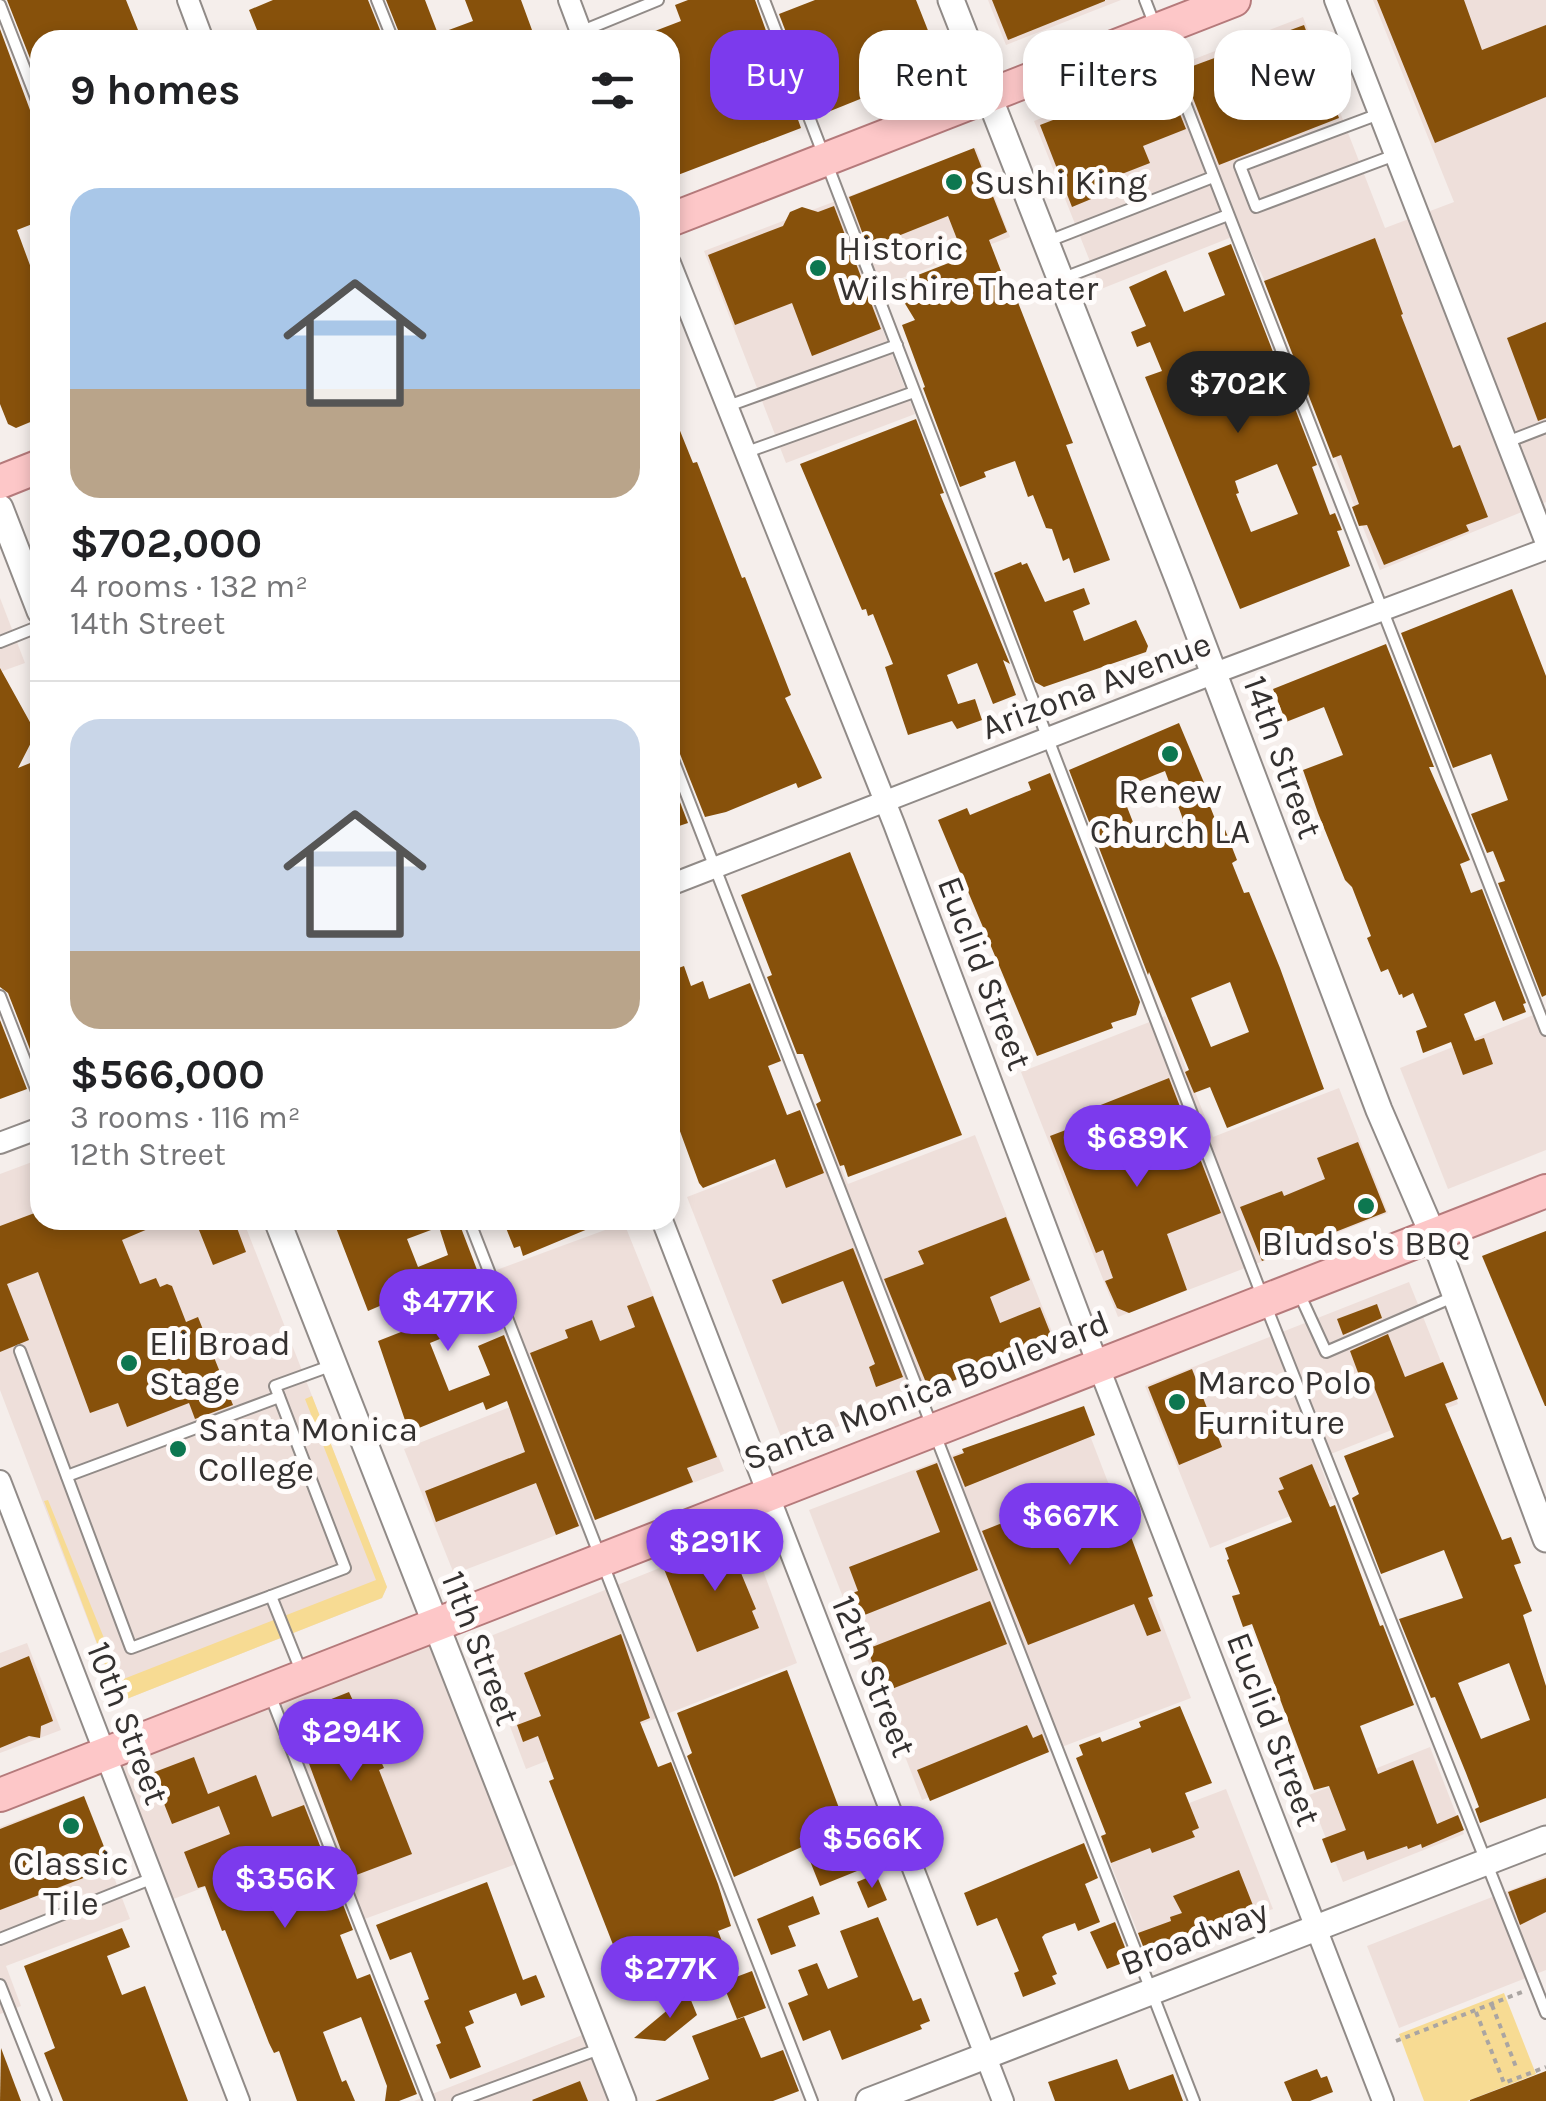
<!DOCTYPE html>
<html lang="en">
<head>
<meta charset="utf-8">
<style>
  body { margin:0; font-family:Karla,sans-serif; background:#f6f6f6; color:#202124; height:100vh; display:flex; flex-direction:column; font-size:38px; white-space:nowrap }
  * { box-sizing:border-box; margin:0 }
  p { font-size:32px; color:#757577 }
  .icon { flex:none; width:55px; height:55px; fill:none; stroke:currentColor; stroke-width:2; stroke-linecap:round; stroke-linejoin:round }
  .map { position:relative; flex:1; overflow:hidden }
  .side { position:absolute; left:30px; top:30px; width:650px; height:1200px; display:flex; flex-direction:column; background:#fff; border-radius:30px; box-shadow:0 5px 15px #0003 }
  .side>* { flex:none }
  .guide { position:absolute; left:710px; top:30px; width:685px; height:90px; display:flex; gap:20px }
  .price { position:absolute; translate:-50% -85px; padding:0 22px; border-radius:35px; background:#7c3aed; color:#fff; font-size:32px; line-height:65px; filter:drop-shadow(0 2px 5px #0008) }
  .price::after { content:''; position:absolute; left:50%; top:60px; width:30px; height:22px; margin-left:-15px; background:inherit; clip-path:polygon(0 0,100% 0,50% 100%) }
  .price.on { background:#222; color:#fff }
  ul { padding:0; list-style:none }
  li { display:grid; align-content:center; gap:20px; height:530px; padding:0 40px }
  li+li { border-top:2px solid #e0e0e0 }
  li span { display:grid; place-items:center; height:310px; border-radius:30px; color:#555 }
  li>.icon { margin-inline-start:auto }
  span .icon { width:180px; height:180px; fill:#fffc; stroke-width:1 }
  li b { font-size:42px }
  h2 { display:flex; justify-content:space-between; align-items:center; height:120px; padding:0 40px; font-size:42px }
  .pill { padding:0 35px; border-radius:30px; background:#fff; box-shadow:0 5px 15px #0003; font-size:35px; line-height:90px }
  .pill.on { background:#7c3aed; color:#fff }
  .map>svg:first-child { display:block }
</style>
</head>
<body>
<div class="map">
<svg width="1546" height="2101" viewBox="0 0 1546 2101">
  <rect width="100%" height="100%" fill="#f5eeeb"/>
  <!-- built -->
  <g fill="#eedfda">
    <path d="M988,0H1121L1006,45Z"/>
    <path d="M1373,0H1546V502L1380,570L1263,277L1242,233L1101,289L1034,121L1303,17L1385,228L1454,202Z"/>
    <path d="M976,148L1010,237L868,291L915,414L786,463L704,251Z"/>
    <path d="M0,598L25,663L0,672Z"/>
    <path d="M1546,1010V1150L1448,1189L1400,1068Z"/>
    <path d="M1165,1016L1213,1137L1339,1088L1388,1213L1118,1317L1021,1072Z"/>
    <path d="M975,1135L1056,1342L785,1447L687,1197L831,1142L848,1184Z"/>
    <path d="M40,1159V1220H243L387,1587L382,1598L119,1702L0,1390V1174Z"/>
    <path d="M624,1223L724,1471L454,1574L404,1449L530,1399L483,1275Z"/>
    <path d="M1409,1282L1458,1404L1318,1459L1333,1499L1210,1548L1145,1386Z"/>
    <path d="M1079,1407L1191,1698L922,1800L809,1510Z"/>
    <path d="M749,1532L797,1663L526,1769L478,1641Z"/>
    <path d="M435,1624L527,1860L359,1921L327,1840L163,1903L105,1754Z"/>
    <path d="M27,1643L61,1730L0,1753V1653Z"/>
    <path d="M1430,1747L1464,1834L1343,1882L1309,1795Z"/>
    <path d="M1226,1789L1273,1909L1147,1956L1100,1837Z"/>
    <path d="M83,1796L130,1919L6,1966L21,2006L0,2014V1827Z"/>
    <path d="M1546,1876V1970L1399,2028L1367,1946Z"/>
    <path d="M595,2030L623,2101H414L427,2096Z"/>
  </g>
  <!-- green -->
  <g fill="#f7db93">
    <path d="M312,1396L387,1587L382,1598L119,1702L44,1501L48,1500L121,1680L376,1580L305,1399Z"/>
    <path d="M1504,1993L1536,2074L1467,2101H1424L1399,2034Z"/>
  </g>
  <!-- building -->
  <g fill="#87510b" fill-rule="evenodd">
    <path d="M7,0H126L142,40H40L39,81Z"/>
    <path d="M273,0H368L384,40H261L249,10Z"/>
    <path d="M386,0H425L438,34L473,21L465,0H521L532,30L507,40H402Z"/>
    <path d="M688,0H755L801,128L670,178V40L634,39L681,21L675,5Z"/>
    <path d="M815,0H916L942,66L818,116L779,14Z"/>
    <path d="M992,0H1105V1L1008,40Z"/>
    <path d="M1377,0H1464L1482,50L1546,25V97L1435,143Z"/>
    <path d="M1304,25L1339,118L1219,165L1182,70Z"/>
    <path d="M0,29L40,137V221L17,230L34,276L40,274V418L16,428L8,424L0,404Z"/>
    <path d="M1165,77L1186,129L1143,146L1150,163L1091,186L1096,197L1072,207L1040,125Z"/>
    <path d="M974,148L1007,232L989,240L1006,284L1010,282L1073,443L1066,445L1110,560L1074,573L1069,558L1063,561L1052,529L1046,528L1033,495L1028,497L1015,461L984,472L986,477L960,487L923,388L925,387L902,325L915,320L901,297L900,282L964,257L948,216L868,248L849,197Z"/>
    <path d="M834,206L881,329L812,356L792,303L735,325L708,255L783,226L790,212L802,207L818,212Z"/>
    <path d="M1375,238L1403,314L1401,315L1453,448L1460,445L1488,517L1466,525L1469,531L1384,565L1367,525L1359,526L1352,507L1359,504L1341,455L1333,458L1264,281Z"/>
    <path d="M1231,244L1317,465L1312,467L1330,515L1335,513L1342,530L1337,531L1350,566L1240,609L1145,377L1162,371L1150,342L1137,347L1131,332L1146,326L1129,287L1166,270L1184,312L1225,295L1208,253ZM1277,464L1298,514L1251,532L1236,494L1239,493L1235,481Z"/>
    <path d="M1546,322V418L1538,421L1507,338Z"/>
    <path d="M670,406L693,463L697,462L742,578L745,577L791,695L785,698L822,778L798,788L796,783L726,812L705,817L678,749L670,743Z"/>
    <path d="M916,419L944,493L940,494L1010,664L1003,660L1016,695L993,704L977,663L947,675L958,704L975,699L982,720L957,729L952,721L908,735L885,667L893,664L873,614L868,616L866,609L862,610L800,464Z"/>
    <path d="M1021,562L1022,565L1027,563L1045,602L1084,588L1090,604L1073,611L1084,641L1136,620L1148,646L1146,652L1044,687L1035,682L994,573Z"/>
    <path d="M1512,589L1546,676V995L1542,997L1498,883L1505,881L1493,851L1487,853L1471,814L1508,800L1491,754L1453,768L1401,633Z"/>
    <path d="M1386,644L1434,767H1429L1470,860L1460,864L1471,893L1482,889L1526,1003L1523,1004L1526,1012L1503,1021L1495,1001L1464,1014L1475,1041L1484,1038L1493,1064L1463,1075L1451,1042L1423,1053L1416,1031L1427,1027L1413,993L1403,998L1402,994L1399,995L1388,969L1381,972L1367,938L1371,936L1352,887L1345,880L1318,813L1303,770L1343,755L1324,707L1286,722L1273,689Z"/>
    <path d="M0,668L36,733L18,768L40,759V1075L8,993L0,987Z"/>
    <path d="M1179,723L1205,785L1202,786L1219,829L1224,827L1237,860L1232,863L1244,893L1249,892L1280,968L1324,1089L1227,1128L1210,1087L1194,1093L1185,1072L1189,1070L1149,972L1148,975L1069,770ZM1165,771L1184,822L1140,840L1120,789ZM1230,982L1249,1032L1211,1047L1191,998Z"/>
    <path d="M1050,773L1140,1002L1136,1015L1111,1023L1113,1028L1037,1056L938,820L967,808L970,815L1031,790L1028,782Z"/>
    <path d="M670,776L688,823L670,829Z"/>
    <path d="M850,852L962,1135L848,1177L844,1165L840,1166L816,1104L821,1101L803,1054H797L767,977L772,975L741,895Z"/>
    <path d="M684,966L691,986L703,981L709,999L750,983L781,1061L768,1066L787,1115L800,1110L824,1173L786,1188L775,1159L703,1188L699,1183L670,1104V971Z"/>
    <path d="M0,1020L27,1089L0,1099Z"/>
    <path d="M1169,1078L1221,1213L1167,1234L1187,1290L1129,1313L1117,1308L1105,1281L1113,1278L1103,1250L1096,1253L1050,1136L1092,1120L1088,1110Z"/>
    <path d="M1358,1142L1386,1212L1262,1261L1240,1207L1282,1191L1284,1196L1325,1179L1317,1158Z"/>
    <path d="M40,1211V1220H169L122,1240L140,1284L156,1278L160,1287L167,1284L172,1286L186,1322L198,1317L233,1405L195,1419L189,1403L127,1427L118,1403L90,1413L38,1272L7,1284L29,1340L0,1352V1226Z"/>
    <path d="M1006,1217L1030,1280L990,1297L1000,1323L1040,1307L1054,1342L929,1390L884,1279L924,1264L918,1251Z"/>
    <path d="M195,1220H234L246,1252L213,1265Z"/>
    <path d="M333,1220H458L479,1275L468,1280L484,1321L430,1343L449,1391L490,1375L478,1346L504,1335L579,1526L556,1535L536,1483L436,1522L425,1491L525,1452L507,1401L486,1410L483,1402L409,1432L378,1341L401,1332L389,1302L368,1311ZM439,1227L448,1255L418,1267L407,1239Z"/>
    <path d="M509,1220H607V1221L523,1256L520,1246L514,1248L506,1228L512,1226Z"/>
    <path d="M1546,1231V1406H1545L1482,1256Z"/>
    <path d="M853,1248L903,1377L876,1387L869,1367L875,1364L843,1281L782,1304L772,1280Z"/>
    <path d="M653,1296L717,1457L687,1468L693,1482L595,1520L530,1353L568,1338L565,1330L592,1320L600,1341L635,1327L627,1306Z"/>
    <path d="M1377,1304L1382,1318L1343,1335L1337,1319Z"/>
    <path d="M1388,1334L1405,1377L1443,1362L1458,1399L1445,1404L1502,1540L1511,1537L1521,1563L1514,1565L1532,1611L1523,1615L1546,1686V1798L1480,1823L1475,1809L1479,1807L1466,1773L1435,1697L1431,1698L1399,1619L1463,1598L1444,1550L1381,1574L1352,1498L1359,1494L1344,1456L1394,1437L1372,1382L1363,1386L1350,1351ZM1509,1663L1530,1720L1481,1739L1458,1683Z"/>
    <path d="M1192,1369L1222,1447L1179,1465L1148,1387Z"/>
    <path d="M1084,1406L1095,1435L965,1487L953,1457L964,1453L962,1449Z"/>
    <path d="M937,1463L978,1570L852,1620L843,1596L858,1591L849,1567L940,1532L916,1471Z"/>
    <path d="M1312,1464L1330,1507L1335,1505L1380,1626L1383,1625L1414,1705L1360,1726L1378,1774L1413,1760L1437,1824L1458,1815L1464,1830L1422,1848L1421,1844L1408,1849L1407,1846L1367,1860L1364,1851L1331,1863L1322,1839L1346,1830L1329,1786L1314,1790L1252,1624L1243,1627L1232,1596L1240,1594L1227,1560L1229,1559L1225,1548L1292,1522L1278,1491L1284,1489L1279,1478Z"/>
    <path d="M1095,1498L1099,1509L1118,1502L1153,1596L1148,1598L1161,1631L1147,1636L1134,1604L1028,1645L982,1531L1050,1504L1053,1514Z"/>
    <path d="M747,1538L759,1566L741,1573L756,1609L752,1611L759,1628L697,1652L664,1569Z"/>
    <path d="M990,1601L1007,1644L884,1692L867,1649Z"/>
    <path d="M621,1634L650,1718L640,1722L658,1767L671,1762L718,1884L731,1926L718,1931L736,1977L752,1971L766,2008L737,2019L717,1969L725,1963L650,1993L635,1954L619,1960L549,1781L554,1779L538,1736L523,1742L517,1725L541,1716L524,1673Z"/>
    <path d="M29,1656L53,1721L41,1726L40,1738L29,1736L0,1748V1668Z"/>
    <path d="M787,1670L862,1869L820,1886L804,1846L734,1877L687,1756L692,1753L677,1713Z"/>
    <path d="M349,1692L384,1768L379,1770L412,1854L351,1877L291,1715Z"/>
    <path d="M1180,1706L1212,1783L1185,1793L1199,1828L1192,1831L1195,1837L1152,1853L1150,1848L1111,1863L1101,1836L1106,1834L1076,1758L1083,1755L1079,1745L1100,1737L1102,1742L1141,1727L1139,1722Z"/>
    <path d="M1027,1725L1033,1738L1042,1734L1049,1752L930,1801L917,1770Z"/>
    <path d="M194,1757L208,1794L256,1775L272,1817L304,1805L353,1930L340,1935L357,1979L370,1974L417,2094L399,2101H385L387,2086L361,2017L323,2032L342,2082L346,2080L355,2101H297L279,2051L274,2053L269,2043L225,1930L222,1931L205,1886L198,1888L184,1852L230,1834L219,1806L172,1824L152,1773ZM304,1847L324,1896L277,1912L258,1865Z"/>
    <path d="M84,1796L112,1867L0,1910V1829Z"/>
    <path d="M1084,1843L1098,1878L1085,1884L1100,1922L1078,1931L1075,1923L1045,1934L1042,1937L1057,1974L1052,1976L1056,1984L1023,1997L1014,1973L1019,1971L997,1918L977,1926L964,1893Z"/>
    <path d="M1239,1870L1256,1913L1146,1954L1138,1933L1171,1921L1170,1917L1182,1913L1173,1896Z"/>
    <path d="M876,1874L887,1900L868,1908L857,1882Z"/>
    <path d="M1546,1878V1912L1520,1925L1508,1892Z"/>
    <path d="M487,1882L523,1980L536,1975L545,1997L521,2006L516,1993L469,2011L474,2023L465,2027L481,2067L450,2079L436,2045L441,2043L424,2001L429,1999L411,1952L390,1960L376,1925Z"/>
    <path d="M813,1896L820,1914L788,1926L796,1946L771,1955L757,1919Z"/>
    <path d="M878,1917L913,2001L921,1998L930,2021L920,2025L922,2029L842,2060L830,2030L803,2041L788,2003L808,1995L798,1970L817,1963L828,1989L858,1977L840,1931Z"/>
    <path d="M1115,1922L1130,1960L1107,1969L1090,1932Z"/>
    <path d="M122,1928L130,1947L107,1956L122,1995L145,1986L188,2101H63L44,2053L55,2048L24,1966Z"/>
    <path d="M688,1993L697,2015L665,2041L634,2038Z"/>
    <path d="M744,2017L761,2058L783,2050L799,2091L773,2101H655L709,2079L692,2036Z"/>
    <path d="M1,2048L21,2101H0Z"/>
    <path d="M1117,2059L1129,2090L1173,2074L1183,2101H1055L1048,2082Z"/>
    <path d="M1317,2069L1321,2078L1327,2076L1333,2092L1310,2101H1292L1284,2082Z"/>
    <path d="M1546,2071V2101H1470V2100Z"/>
    <path d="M580,2081L588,2101H533L532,2100Z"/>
  </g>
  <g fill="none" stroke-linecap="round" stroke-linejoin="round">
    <!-- service casing -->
    <g stroke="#918b88" stroke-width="14">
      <g id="service">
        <path d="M377,0L393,40"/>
        <path d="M764,0L1264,1301L1546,2013"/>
        <path d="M1145,0L1546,1030"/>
        <path d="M0,5L40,108"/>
        <path d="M580,32L658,0"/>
        <path d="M1379,114L1240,166L1256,207L1395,155"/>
        <path d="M1046,242L1213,177"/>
        <path d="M1061,279L1228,215"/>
        <path d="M728,406L897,345"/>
        <path d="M1507,442L1546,427"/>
        <path d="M747,452L914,392"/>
        <path d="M0,642L40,626"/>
        <path d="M670,752L1194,2101"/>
        <path d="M0,996L40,1099"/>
        <path d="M469,1220L812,2101"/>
        <path d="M1299,1293L1326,1352L1453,1297"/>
        <path d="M20,1351L131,1648L271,1596"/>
        <path d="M67,1476L279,1397"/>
        <path d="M301,1671L271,1596L345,1568L275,1386L333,1365"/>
        <path d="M271,1697L429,2101"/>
        <path d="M0,1939L153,1878"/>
        <path d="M0,1985L46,2101"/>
        <path d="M458,2101L602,2048"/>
      </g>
    </g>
    <!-- minor casing -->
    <g stroke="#918b88" stroke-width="24">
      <g id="minor">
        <path d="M188,0L203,40"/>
        <path d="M569,0L584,40"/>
        <path d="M1335,0L1546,543"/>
        <path d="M670,263L894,824L1098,1365L1383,2101"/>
        <path d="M670,885L1215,673L1546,549"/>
        <path d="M0,1143L40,1128"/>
        <path d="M662,1220L1003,2101"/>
        <path d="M0,1481L239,2101"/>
      </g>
    </g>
    <!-- tertiary casing -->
    <g stroke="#918b88" stroke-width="29">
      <g id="tertiary">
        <path d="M951,0L1180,584L1379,1110L1433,1235L1546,1539"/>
        <path d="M0,508L40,611"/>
        <path d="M277,1220L623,2101"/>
        <path d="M869,2101L1546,1839"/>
      </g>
    </g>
    <!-- primary casing -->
    <g stroke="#b57a7b" stroke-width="36">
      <g id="primary">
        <path d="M670,220L1234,0"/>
        <path d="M0,482L40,466"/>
        <path d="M0,1795L1546,1191"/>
      </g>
    </g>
    <!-- path -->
    <g stroke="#aaa5a2" stroke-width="4" stroke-dasharray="5 5" stroke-linecap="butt">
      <path d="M1492,2005L1516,2067"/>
      <path d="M1476,2012L1504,2083L1546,2067"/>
      <path d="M1396,2041L1522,1992"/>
    </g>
    <!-- service -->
    <use href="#service" stroke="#fff" stroke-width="10"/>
    <!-- minor -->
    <use href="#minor" stroke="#fff" stroke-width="20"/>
    <!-- tertiary -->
    <use href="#tertiary" stroke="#fff" stroke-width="25"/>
    <!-- primary -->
    <use href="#primary" stroke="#fdc7c8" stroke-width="32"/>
  </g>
  <!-- markers -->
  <g fill="#0d7750" stroke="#fffcfb" stroke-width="4">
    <circle cx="954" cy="182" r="10"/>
    <circle cx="818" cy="268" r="10"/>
    <circle cx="1170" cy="754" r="10"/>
    <circle cx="1366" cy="1206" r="10"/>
    <circle cx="129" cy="1363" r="10"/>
    <circle cx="1177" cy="1402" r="10"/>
    <circle cx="178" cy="1449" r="10"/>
    <circle cx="71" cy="1826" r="10"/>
  </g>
  <g text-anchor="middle" stroke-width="10" stroke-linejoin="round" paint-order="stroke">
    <!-- poi labels -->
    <g font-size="35" fill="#343130" stroke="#fffcfb" text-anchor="start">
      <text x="974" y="194">Sushi King</text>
      <text x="838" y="260">Historic<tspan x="838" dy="40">Wilshire Theater</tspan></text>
      <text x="1170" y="803" text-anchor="middle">Renew<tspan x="1170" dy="40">Church LA</tspan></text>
      <text x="1366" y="1255" text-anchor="middle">Bludso's BBQ</text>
      <text x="149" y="1355">Eli Broad<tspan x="149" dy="40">Stage</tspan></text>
      <text x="1197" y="1394">Marco Polo<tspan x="1197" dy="40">Furniture</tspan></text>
      <text x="198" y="1441">Santa Monica<tspan x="198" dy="40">College</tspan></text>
      <text x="71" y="1875" text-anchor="middle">Classic<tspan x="71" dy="40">Tile</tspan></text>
    </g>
    <!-- street labels -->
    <g font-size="35" fill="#343130" stroke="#fffcfb">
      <text transform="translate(1096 685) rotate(-21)" y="12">Arizona Avenue</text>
      <text transform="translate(1283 757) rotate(70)" y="12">14th Street</text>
      <text transform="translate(985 973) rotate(69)" y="12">Euclid Street</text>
      <text transform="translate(926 1390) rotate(-21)" y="12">Santa Monica Boulevard</text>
      <text transform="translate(481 1648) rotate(69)" y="12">11th Street</text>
      <text transform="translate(874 1676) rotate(68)" y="12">12th Street</text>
      <text transform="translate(128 1723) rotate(69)" y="12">10th Street</text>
      <text transform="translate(1274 1729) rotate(69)" y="12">Euclid Street</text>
      <text transform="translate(1194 1937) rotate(-21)" y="12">Broadway</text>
    </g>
  </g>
</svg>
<b class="price on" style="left:1238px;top:436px">$702K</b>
<b class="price" style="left:1137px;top:1190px">$689K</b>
<b class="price" style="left:448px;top:1354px">$477K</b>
<b class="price" style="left:1070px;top:1568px">$667K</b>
<b class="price" style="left:715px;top:1594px">$291K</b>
<b class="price" style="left:351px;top:1784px">$294K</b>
<b class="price" style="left:872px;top:1891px">$566K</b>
<b class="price" style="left:285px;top:1931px">$356K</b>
<b class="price" style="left:670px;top:2021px">$277K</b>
<div class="guide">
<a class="pill on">Buy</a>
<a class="pill">Rent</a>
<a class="pill">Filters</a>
<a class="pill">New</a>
</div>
<section class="side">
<h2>9 homes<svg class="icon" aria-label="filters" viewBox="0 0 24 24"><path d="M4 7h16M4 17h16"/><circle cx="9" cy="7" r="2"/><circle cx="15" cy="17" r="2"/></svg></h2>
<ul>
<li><span style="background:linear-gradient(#a9c7e8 65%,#b9a48a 0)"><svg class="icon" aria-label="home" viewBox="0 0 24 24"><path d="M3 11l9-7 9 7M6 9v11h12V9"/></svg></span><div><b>$702,000</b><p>4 rooms · 132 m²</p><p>14th Street</p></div></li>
<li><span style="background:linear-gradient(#c9d6e8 75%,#b9a48a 0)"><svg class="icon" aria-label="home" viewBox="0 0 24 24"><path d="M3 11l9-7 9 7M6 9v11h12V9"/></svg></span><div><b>$566,000</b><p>3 rooms · 116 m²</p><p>12th Street</p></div></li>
</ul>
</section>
</div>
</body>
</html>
